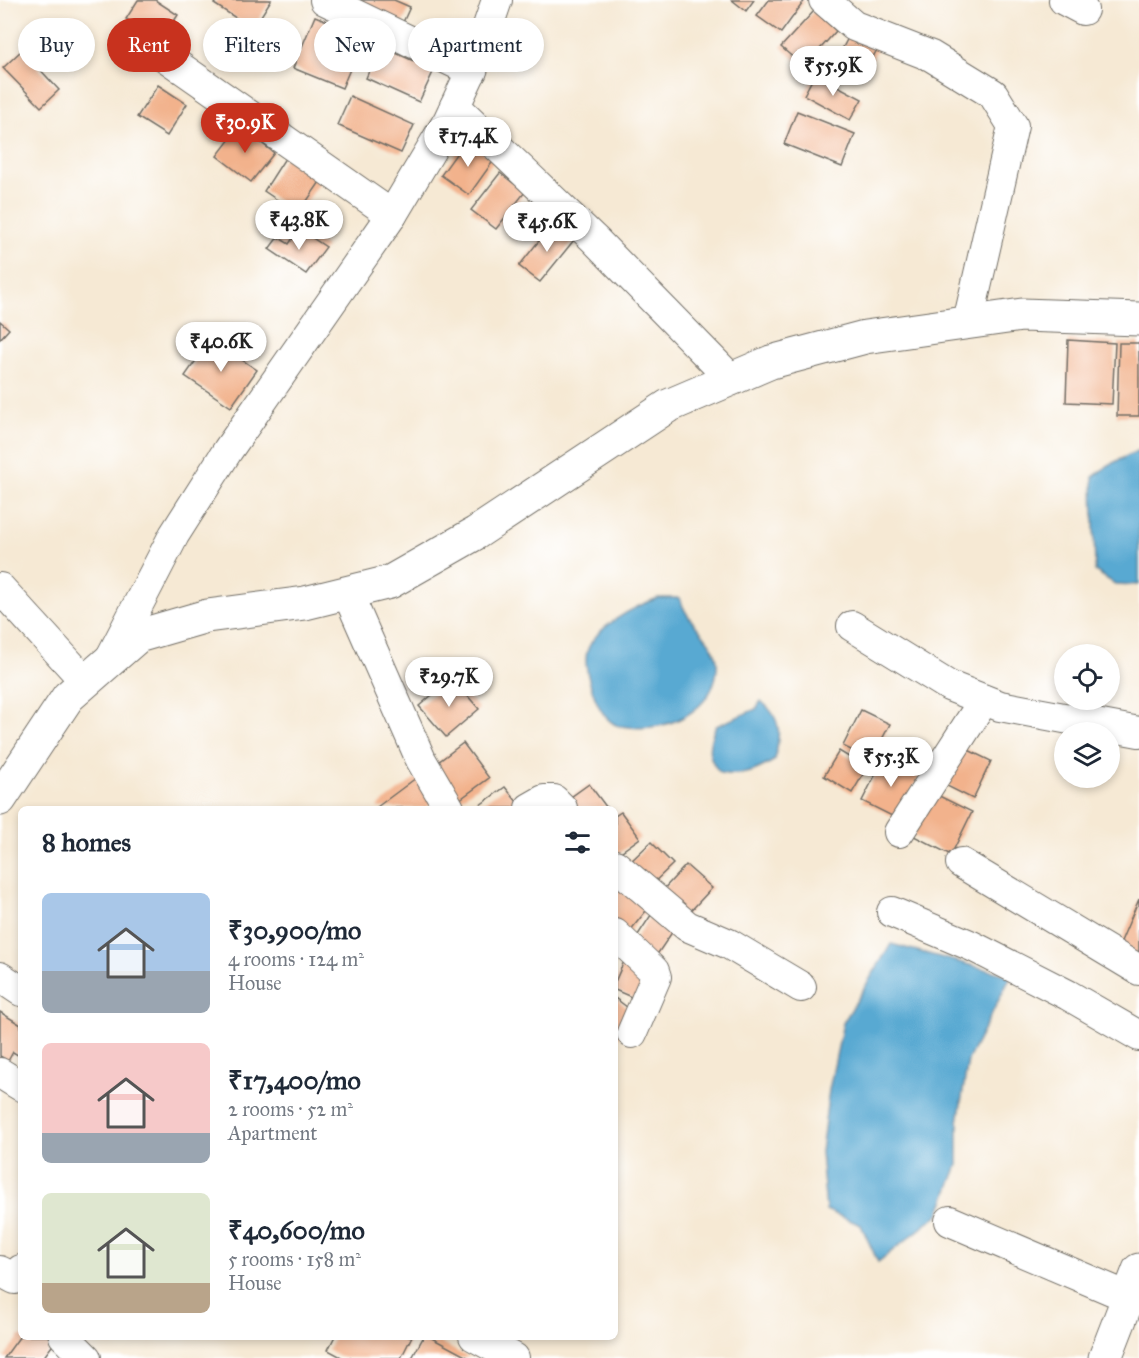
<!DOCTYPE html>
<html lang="en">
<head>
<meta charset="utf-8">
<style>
  body { margin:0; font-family:"IM FELL Great Primer",serif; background:#f6f6f7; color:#1f2937; height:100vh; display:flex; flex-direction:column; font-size:22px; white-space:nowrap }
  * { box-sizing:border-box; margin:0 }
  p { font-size:20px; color:#747a83 }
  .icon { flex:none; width:33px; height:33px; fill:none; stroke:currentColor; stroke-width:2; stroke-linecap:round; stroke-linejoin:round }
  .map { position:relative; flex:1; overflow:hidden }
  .sheet { position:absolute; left:18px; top:806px; width:600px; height:534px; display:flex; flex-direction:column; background:#fff; border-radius:9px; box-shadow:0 3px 9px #0003 }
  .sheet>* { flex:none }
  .hud { position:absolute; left:18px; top:18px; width:600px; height:54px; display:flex; gap:12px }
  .fabs { position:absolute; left:1054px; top:644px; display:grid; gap:12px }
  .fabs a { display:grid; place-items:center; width:66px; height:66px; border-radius:50%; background:#fff; box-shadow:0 3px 9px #0003; font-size:30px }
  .price { position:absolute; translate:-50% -51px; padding:0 14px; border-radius:21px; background:#fff; color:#222; font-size:20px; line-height:39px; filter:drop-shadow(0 2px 3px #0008) }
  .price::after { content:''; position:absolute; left:50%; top:36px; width:18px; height:14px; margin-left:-9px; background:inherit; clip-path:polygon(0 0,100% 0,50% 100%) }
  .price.current { background:#c8321e; color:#fff }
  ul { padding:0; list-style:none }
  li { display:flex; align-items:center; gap:18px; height:150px; padding:0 24px }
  li span { display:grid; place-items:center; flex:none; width:168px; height:120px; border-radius:9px; color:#555 }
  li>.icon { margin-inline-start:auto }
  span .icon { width:72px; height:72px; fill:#fffc; stroke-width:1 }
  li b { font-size:26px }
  h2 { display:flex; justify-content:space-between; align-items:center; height:72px; padding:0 24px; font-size:26px }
  .chip { padding:0 21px; border-radius:27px; background:#fff; box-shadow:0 3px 9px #0003; font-size:21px; line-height:54px }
  .chip.current { background:#c8321e; color:#fff }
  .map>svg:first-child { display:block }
</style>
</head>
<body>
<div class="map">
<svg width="1139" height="1358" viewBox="0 0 1139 1358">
  <rect width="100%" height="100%" fill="#fff"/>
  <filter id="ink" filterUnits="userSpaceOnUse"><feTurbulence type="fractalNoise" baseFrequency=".0167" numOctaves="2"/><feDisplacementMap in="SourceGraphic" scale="12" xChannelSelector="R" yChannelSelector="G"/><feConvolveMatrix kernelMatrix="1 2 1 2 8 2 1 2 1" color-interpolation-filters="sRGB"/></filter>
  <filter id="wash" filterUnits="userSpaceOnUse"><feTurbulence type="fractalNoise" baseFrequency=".008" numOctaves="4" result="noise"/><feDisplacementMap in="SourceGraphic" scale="24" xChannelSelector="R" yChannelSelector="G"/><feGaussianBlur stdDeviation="1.35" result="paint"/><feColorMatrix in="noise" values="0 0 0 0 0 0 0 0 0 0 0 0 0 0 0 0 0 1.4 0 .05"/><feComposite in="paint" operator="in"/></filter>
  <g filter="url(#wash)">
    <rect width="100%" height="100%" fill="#f6e9d4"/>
    <!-- water -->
    <g fill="#58a9d2" stroke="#426a7e" stroke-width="1.5">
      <path d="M1139,450V585L1115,584L1095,571L1093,477L1109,465Z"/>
      <path d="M658,598H680C687,627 720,640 717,668C714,711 667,732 629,727C626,726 619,727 616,725C604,719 597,704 593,692C589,681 584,663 587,652C594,627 636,606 658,598Z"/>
      <path d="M761,701C783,719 780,734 775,760C755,772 743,777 720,773C706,756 707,745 716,726L756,709Z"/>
      <path d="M891,944L1011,976L968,1060L958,1122V1165L939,1214L878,1262L861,1225L826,1210L821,1152L829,1090L843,1023Z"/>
    </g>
    <g id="blocks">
      <!-- building -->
      <g fill="#f2b28c">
        <path d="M138,0H155L178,15L161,41L126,19Z"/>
        <path d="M217,0H271L253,29L214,4Z"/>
        <path d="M359,0H394L410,7L399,31Z"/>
        <path d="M732,0H754L746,11Z"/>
        <path d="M769,0H805L781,33L757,16Z"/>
        <path d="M814,11L836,31L804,67L781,47Z"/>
        <path d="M315,16L364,36L342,88L293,68Z"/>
        <path d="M851,32L879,46L863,75L836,61Z"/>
        <path d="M380,46L434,70L419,102L366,78Z"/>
        <path d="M22,50L59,90L41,107L3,68Z"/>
        <path d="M815,74L862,99L850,120L804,95Z"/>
        <path d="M158,85L187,104L167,136L137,117Z"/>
        <path d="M350,96L414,125L401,153L337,125Z"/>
        <path d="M797,111L855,134L842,167L784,144Z"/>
        <path d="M240,126L274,153L251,182L217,156Z"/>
        <path d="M466,140L494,160L469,195L441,175Z"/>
        <path d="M287,155L322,179L298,214L264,191Z"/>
        <path d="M500,173L525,192L496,229L471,210Z"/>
        <path d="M553,223L574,240L540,282L519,266Z"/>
        <path d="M299,229L326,247L306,274L269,249L278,237L289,244Z"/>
        <path d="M0,321L9,329L0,339Z"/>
        <path d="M211,339L257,370L231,407L185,376Z"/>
        <path d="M1068,340L1115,343L1112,404L1066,402Z"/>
        <path d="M1119,343H1139V416H1117Z"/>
        <path d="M452,678L479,709L446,737L419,706Z"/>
        <path d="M861,710L890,724L871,760L843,746Z"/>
        <path d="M463,743L489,778L459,800L433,766Z"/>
        <path d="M960,746L991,761L973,799L941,783Z"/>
        <path d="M839,751L867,768L852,793L824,776Z"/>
        <path d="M884,758L920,775L898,819L862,801Z"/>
        <path d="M420,775L438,799L425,808H379L377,807Z"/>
        <path d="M589,784L607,808H569L564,802Z"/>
        <path d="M505,787L522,808H476Z"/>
        <path d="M929,791L972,812L951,855L908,833Z"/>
        <path d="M621,812L640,838L615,856V816Z"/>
        <path d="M651,842L673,864L648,888L626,866Z"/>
        <path d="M686,865L712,888L685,917L659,894Z"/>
        <path d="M622,877L653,902L626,936L615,927V886Z"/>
        <path d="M1139,899V955L1119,946Z"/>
        <path d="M653,912L675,928L652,962L630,947Z"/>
        <path d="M625,959L651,970L638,1000L615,990V982Z"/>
        <path d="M615,998L636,1014L617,1039L615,1038Z"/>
        <path d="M0,1012L21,1025V1057L13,1052L8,1061L0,1056Z"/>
        <path d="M20,1336H47L55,1342L43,1358H4Z"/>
        <path d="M335,1336H412L401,1358H343L328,1350Z"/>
        <path d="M424,1336H428L469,1358H412Z"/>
      </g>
    </g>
  </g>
  <g filter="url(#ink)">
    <use href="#blocks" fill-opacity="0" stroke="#726e66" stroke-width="1.5"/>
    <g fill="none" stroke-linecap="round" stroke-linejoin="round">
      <!-- minor casing -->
      <g stroke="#726e66" stroke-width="32">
        <g id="minor">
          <path d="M325,0L472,71"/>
          <path d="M824,0L854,26L931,56L993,94L1013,126L968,322"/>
          <path d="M1064,0L1083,10"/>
          <path d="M147,44L392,215"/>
          <path d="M455,106L595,240L731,379"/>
          <path d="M0,588L86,682"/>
          <path d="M347,592L421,760L449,808"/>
          <path d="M852,626L949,686L1000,706L1139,732"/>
          <path d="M111,657L174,535L228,450L392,215L448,121L476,61L497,0"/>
          <path d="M530,808L544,800H554L562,808"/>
          <path d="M899,832L984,700"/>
          <path d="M961,863L1139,970"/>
          <path d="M615,865L687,926L729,944L801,987"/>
          <path d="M892,912L972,946L1068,995L1139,1036"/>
          <path d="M615,934L654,971L656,977L632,1033"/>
          <path d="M0,977L21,991"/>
          <path d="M0,1073L21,1086"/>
          <path d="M950,1221L1128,1297"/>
          <path d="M0,1271L15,1279L21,1270"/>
          <path d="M64,1336L86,1358"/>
          <path d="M474,1336L514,1358"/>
        </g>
      </g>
      <!-- secondary casing -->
      <g stroke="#726e66" stroke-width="35">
        <path id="secondary" d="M0,799L68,697L138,636L207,616L305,603L390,582L476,533L668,406L771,362L865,337L1022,315L1139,319"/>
      </g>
      <!-- primary casing -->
      <g stroke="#726e66" stroke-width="35">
        <path id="primary" d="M1105,1358L1139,1270"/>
      </g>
      <!-- minor -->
      <use href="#minor" stroke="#fff" stroke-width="30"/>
      <!-- secondary -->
      <use href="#secondary" stroke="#fff" stroke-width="33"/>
      <!-- primary -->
      <use href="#primary" stroke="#fff" stroke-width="33"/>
    </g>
  </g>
</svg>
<div class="fabs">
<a><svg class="icon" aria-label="locate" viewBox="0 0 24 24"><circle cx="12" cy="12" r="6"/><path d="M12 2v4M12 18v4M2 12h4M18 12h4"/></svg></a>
<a><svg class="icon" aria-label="layers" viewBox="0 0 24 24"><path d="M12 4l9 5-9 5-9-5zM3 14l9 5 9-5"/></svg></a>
</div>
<b class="price" style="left:833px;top:97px">₹55.9K</b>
<b class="price current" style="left:245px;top:154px">₹30.9K</b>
<b class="price" style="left:468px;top:168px">₹17.4K</b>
<b class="price" style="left:299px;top:251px">₹43.8K</b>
<b class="price" style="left:547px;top:253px">₹45.6K</b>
<b class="price" style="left:221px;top:373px">₹40.6K</b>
<b class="price" style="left:449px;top:708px">₹29.7K</b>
<b class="price" style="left:891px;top:788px">₹55.3K</b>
<div class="hud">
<a class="chip">Buy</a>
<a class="chip current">Rent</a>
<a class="chip">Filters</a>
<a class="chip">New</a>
<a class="chip">Apartment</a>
</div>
<section class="sheet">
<h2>8 homes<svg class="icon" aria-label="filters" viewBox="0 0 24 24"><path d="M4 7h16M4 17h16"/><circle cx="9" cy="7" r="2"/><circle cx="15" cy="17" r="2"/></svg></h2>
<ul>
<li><span style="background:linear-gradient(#a9c7e8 65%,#9aa5b1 0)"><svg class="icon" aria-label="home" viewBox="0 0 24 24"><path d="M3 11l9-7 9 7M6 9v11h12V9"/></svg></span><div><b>₹30,900/mo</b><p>4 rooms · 124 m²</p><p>House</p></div></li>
<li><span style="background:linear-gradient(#f6c9c9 75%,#9aa5b1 0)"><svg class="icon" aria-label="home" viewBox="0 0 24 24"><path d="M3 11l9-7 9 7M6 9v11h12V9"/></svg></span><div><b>₹17,400/mo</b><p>2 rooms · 52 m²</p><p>Apartment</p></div></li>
<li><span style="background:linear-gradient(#dfe7d0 75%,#b9a48a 0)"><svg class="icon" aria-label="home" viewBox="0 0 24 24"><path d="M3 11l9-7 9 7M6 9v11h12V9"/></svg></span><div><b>₹40,600/mo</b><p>5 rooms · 158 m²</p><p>House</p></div></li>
</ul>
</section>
</div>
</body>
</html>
